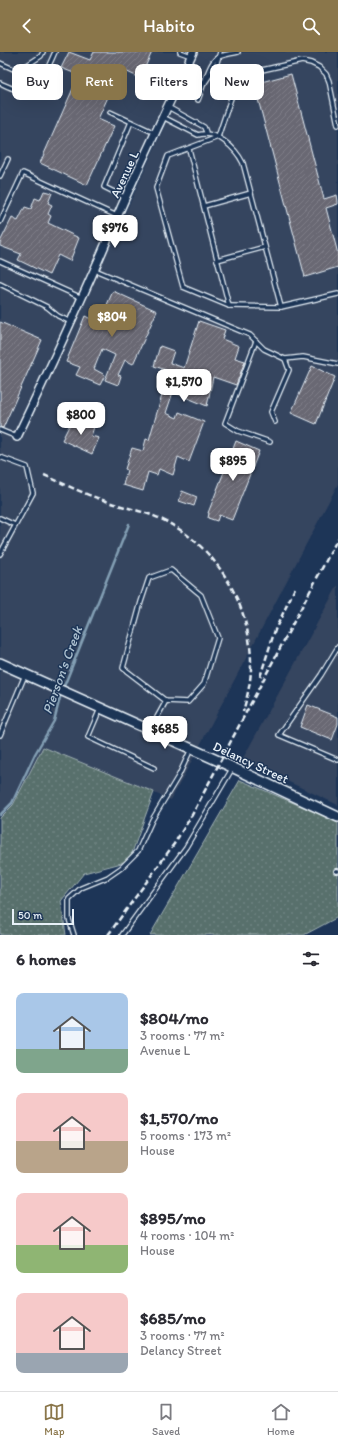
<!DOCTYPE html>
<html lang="en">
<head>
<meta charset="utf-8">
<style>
  body { margin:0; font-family:Itim,sans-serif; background:#f7f7f7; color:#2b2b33; height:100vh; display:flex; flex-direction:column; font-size:15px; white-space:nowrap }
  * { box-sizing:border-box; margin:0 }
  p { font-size:13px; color:#7c7c81 }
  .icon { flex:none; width:22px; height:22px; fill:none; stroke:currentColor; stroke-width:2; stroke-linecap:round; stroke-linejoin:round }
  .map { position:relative; height:883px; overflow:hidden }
  .sheet { display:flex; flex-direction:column; background:#fff; flex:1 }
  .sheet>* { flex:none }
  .banner { position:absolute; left:12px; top:12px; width:314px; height:36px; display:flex; gap:8px }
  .scale { position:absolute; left:12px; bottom:10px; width:62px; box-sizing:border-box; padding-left:4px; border:2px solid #e8f1f8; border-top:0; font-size:11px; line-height:14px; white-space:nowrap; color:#e8f1f8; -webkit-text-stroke:3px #1d3557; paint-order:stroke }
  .price { position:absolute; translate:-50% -34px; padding:0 9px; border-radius:8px; background:#fff; color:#222; font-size:13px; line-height:26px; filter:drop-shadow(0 1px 2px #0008) }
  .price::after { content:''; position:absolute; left:50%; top:24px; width:12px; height:9px; margin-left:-6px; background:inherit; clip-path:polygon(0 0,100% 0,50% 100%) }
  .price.current { background:#8a764a; color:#fff }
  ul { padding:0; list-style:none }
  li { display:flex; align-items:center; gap:12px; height:100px; padding:0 16px }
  li span { display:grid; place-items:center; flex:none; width:112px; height:80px; border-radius:8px; color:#555 }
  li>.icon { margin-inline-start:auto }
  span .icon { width:48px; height:48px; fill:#fffc; stroke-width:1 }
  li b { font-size:17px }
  h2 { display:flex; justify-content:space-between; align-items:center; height:48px; padding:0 16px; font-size:17px }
  .chip { padding:0 14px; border-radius:8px; background:#fff; box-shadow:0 4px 16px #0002; font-size:14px; line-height:36px }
  .chip.current { background:#8a764a; color:#fff }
  header { display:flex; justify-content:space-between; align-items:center; height:52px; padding:0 16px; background:#8a764a; color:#fff; font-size:18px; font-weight:600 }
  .dock { display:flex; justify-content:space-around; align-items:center; height:56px; border-top:1px solid #e1e1e2; background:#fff; font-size:11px; color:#7c7c81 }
  .dock a { display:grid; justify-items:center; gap:2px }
  .dock .current { color:#8a764a }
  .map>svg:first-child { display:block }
</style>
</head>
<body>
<header><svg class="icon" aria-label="back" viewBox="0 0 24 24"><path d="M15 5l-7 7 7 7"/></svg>Habito<svg class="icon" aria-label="search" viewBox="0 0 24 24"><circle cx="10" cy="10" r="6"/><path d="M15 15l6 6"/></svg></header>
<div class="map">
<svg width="338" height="883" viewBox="0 0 338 883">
  <defs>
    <pattern id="grass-dots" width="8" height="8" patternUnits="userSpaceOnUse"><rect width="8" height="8" fill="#58706c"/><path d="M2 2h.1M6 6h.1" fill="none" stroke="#708582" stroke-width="1.8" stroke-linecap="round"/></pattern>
    <pattern id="building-hatch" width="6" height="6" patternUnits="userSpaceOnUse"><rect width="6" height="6" fill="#696773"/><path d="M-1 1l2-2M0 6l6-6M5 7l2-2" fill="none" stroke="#7e7d88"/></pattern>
  </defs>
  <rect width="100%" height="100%" fill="#1d3557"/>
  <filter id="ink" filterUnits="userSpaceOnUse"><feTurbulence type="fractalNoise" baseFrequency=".025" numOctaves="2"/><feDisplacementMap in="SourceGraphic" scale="8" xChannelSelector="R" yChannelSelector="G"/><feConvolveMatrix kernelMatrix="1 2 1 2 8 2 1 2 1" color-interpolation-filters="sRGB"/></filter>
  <g filter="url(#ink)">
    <!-- built -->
    <g fill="#34445f">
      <path d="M0,0H197L118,164L104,208L198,0H338V432L171,748L44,695L13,753L0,766Z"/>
      <path d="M338,533V753L242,708Z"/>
    </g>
    <!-- grass -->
    <g fill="url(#grass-dots)" stroke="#a0b0b2">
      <path d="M43,695L154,740L129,809L84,821L61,849L66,883H0V766L13,753Z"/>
      <path d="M240,728L338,770V865L304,883H150Z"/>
    </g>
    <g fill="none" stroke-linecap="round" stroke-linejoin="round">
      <!-- stream -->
      <g stroke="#839fb4" stroke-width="2.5">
        <path d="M63,637L129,472"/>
        <path d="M0,763L12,751L35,702L54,669L61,642"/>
      </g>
    </g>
    <!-- building -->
    <g fill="url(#building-hatch)" stroke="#e8f1f8">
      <path d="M69,0L90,8L94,0H152L140,26L119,16L114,28L91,18L83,35L108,45L98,67L114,74L87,133L40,111L79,23L61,16Z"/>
      <path d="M291,22L324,147L337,143L338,149V152L326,156L338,202V215L305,225L254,32Z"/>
      <path d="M44,139L52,141L48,151L52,153L48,162L51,164L48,171L79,186L70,209L58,203L49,223L18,208L21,202L0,194V190L12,166L18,169L25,155L31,157L35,146L40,148Z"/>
      <path d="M113,239L157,259L133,312L125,308L118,323L121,324L118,333L105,328L115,303L102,297L94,317L105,323L100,333L76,323L80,315L66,310L85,264L99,271Z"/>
      <path d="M199,269L225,278L222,287L239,294L235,306L245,309L236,333L213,325L207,354L173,340L166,361L177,366L179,360L204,370L189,410L178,405L173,423L159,417L157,423L148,420L143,439L123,433L127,418L125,417L132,396L143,399L146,387L149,388L169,319L154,314L160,294L174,299L170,311L184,316Z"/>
      <path d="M0,270L42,288L3,376L0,375Z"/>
      <path d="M312,314L335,325L316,372L291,361Z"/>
      <path d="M73,366L79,369V367L94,375L91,384L99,386L92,402L62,388Z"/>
      <path d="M236,389L259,399L232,468L219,463L217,469L208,466L209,461H208Z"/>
      <path d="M182,439L197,445L194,454L179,449Z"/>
      <path d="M308,653L338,665V672L332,688L300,675Z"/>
    </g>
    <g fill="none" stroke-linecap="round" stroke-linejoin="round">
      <!-- service casing -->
      <g stroke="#e8f1f8" stroke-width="6">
        <g id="service">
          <path d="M180,0L191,4"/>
          <path d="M0,11L18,19L41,4L43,0"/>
          <path d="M182,23L205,31"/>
          <path d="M206,29L216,14L220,0"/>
          <path d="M0,31C5,33 10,36 15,37C39,44 47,17 55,0"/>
          <path d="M198,48C202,39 209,10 217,6C223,2 231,2 238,0"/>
          <path d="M168,55L204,75L206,80"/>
          <path d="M110,60L155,81"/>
          <path d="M163,65L198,83C216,78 235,95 243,111L281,255L338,242"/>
          <path d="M189,97L229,254L183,235L156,136L168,104L218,85L234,37L242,26L253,20L302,9L311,11L319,15L326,22L329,29L338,73"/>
          <path d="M0,124L8,107"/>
          <path d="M126,146L104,135L131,70"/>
          <path d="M204,154L251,141"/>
          <path d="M0,170L23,121L117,164"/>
          <path d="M217,208L265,195"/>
          <path d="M0,209L82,246"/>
          <path d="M95,218L250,283L264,297L285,307L289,318L271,360L275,370"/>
          <path d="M0,232L47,255L58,264L71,270"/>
          <path d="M229,254L281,255"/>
          <path d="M256,289L225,371L238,379L270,390"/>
          <path d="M285,307L303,305L338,312"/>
          <path d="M0,378L17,385"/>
          <path d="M0,405L27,415L33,441L0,502"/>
          <path d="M0,466L15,473"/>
          <path d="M338,595L321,623L279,683L338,708"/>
          <path d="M100,657L88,685L154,716"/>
          <path d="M150,678L166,649L188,650L204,632L218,586L201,543L171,518L149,526L141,550L123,616L166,649"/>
          <path d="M0,683L25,623"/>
          <path d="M336,819H338"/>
          <path d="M74,883L69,867V847L81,836L108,825L121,816L138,799L152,768L179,723L191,697"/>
          <path d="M122,883L186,795L232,717"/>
        </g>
      </g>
      <!-- minor casing -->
      <g stroke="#e8f1f8" stroke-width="10">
        <path id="minor" d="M17,385C52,312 86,239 117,165C141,109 168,55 193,0"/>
      </g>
      <!-- tertiary casing -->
      <g stroke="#e8f1f8" stroke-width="12">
        <path id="tertiary" d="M0,611L221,710L338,765"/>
      </g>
      <!-- service -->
      <use href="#service" stroke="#1d3557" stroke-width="3.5"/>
      <!-- minor -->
      <use href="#minor" stroke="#1d3557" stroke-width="7"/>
      <!-- tertiary -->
      <use href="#tertiary" stroke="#1d3557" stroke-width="9"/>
      <!-- rail -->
      <g stroke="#e8f1f8" stroke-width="2.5" stroke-dasharray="6 3" stroke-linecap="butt">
        <path d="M44,423C64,432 84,442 106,449C125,456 145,459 163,468C218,495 252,555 251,615C251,630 247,645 243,660"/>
        <path d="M260,625L275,578L295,536"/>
        <path d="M108,883L174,792L192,763L338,486"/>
      </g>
    </g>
  </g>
  <g text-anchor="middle" stroke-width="3" stroke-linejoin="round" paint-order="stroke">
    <!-- street labels -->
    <g font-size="13" fill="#e8f1f8" stroke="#1d3557">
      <text transform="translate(124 122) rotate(-65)" y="5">Avenue L</text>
      <text transform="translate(251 710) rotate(25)" y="5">Delancy Street</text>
    </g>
    <!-- water labels -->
    <g font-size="14" font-style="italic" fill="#adc1d0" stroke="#1d3557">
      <text transform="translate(62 618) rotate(-70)" y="5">Pierson's Creek</text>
    </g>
  </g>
</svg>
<div class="scale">50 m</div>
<b class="price" style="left:115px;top:197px">$976</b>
<b class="price current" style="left:112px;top:286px">$804</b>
<b class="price" style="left:184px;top:351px">$1,570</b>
<b class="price" style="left:81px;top:384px">$800</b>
<b class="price" style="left:233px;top:430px">$895</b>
<b class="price" style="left:165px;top:698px">$685</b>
<div class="banner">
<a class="chip">Buy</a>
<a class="chip current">Rent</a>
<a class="chip">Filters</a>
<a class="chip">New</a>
</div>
</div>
<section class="sheet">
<h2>6 homes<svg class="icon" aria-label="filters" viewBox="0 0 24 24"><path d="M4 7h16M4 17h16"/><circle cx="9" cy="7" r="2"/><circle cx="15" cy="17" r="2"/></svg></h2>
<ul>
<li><span style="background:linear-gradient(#a9c7e8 70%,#7fa58c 0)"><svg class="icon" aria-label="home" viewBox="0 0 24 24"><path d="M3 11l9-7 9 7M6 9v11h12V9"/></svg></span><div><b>$804/mo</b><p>3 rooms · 77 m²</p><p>Avenue L</p></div></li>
<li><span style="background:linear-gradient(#f6c9c9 60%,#b9a48a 0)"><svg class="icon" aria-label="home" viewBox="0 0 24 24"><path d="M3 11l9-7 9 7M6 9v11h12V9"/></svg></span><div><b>$1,570/mo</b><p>5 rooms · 173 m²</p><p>House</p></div></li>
<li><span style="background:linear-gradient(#f6c9c9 65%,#8fb573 0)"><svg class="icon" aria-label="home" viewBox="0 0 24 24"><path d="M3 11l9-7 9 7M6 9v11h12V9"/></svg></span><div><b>$895/mo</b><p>4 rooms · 104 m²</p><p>House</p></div></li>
<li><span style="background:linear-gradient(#f6c9c9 75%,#9aa5b1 0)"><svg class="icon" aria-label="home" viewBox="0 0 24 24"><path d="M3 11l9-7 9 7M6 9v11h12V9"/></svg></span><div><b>$685/mo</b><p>3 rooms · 77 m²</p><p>Delancy Street</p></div></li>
</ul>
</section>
<nav class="dock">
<a class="current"><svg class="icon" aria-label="map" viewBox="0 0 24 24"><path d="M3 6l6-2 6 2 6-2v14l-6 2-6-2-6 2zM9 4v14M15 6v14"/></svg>Map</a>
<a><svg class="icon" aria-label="saved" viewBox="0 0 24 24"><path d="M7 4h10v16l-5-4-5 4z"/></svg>Saved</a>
<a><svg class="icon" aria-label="home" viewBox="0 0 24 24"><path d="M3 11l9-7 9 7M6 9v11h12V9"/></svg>Home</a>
</nav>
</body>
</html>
